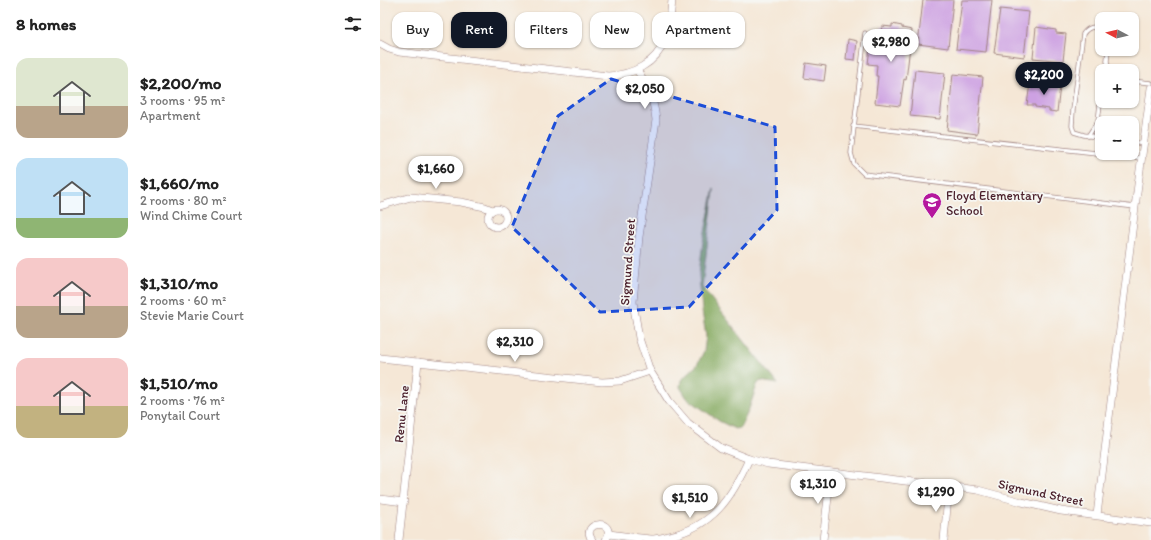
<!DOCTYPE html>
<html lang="en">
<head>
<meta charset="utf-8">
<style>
  body { margin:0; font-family:Itim,sans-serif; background:#f6f6f6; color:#222; height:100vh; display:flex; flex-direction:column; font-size:15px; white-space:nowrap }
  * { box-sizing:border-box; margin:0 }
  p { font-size:13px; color:#767676 }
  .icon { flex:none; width:22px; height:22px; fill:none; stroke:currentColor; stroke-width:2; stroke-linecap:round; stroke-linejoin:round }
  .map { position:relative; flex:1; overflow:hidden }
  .sheet { display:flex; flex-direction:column; background:#fff; width:380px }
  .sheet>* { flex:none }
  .hud { position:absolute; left:12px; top:12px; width:380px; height:36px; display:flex; gap:8px }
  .needle { width:26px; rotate:277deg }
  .fabs { position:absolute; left:715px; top:12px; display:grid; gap:8px }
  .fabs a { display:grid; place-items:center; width:44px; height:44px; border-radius:8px; background:#fff; box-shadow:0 1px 3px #0004; font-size:20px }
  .price { position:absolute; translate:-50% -34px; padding:0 9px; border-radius:14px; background:#fff; color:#222; font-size:13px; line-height:26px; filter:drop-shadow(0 1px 2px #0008) }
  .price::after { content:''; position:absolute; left:50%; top:24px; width:12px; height:9px; margin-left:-6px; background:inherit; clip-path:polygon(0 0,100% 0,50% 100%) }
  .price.selected { background:#111827; color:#fff }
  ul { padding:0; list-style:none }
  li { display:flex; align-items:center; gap:12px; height:100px; padding:0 16px }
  li span { display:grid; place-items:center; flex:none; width:112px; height:80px; border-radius:12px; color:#555 }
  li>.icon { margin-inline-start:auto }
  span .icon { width:48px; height:48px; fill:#fffc; stroke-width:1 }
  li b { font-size:17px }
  h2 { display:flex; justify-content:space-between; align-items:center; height:48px; padding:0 16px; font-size:17px }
  .chip { padding:0 14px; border-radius:12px; background:#fff; box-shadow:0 1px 3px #0004; font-size:14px; line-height:36px }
  .chip.selected { background:#111827; color:#fff }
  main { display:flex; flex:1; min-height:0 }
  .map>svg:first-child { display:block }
</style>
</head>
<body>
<main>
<section class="sheet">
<h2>8 homes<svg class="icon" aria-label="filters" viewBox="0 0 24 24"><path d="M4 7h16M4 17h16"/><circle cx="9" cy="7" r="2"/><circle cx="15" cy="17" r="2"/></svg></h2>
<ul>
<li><span style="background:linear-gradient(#dfe7d0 60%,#b9a48a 0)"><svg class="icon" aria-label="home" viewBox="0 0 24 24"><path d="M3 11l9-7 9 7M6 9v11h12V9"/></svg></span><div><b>$2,200/mo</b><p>3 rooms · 95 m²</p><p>Apartment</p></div></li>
<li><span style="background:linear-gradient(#bfe0f5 75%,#8fb573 0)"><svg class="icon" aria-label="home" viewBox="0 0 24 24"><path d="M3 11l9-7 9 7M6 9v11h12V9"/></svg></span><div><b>$1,660/mo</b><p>2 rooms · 80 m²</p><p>Wind Chime Court</p></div></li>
<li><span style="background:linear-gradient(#f6c9c9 60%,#b9a48a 0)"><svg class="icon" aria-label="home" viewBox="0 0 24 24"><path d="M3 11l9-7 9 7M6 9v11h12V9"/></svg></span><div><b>$1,310/mo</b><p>2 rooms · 60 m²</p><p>Stevie Marie Court</p></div></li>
<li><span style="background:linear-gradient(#f6c9c9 60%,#c2b280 0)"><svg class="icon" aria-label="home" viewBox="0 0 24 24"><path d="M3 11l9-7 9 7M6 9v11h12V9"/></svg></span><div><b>$1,510/mo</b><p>2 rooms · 76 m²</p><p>Ponytail Court</p></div></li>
</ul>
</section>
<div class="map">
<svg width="771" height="540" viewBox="0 0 771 540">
  <rect width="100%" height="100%" fill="#f6f6f2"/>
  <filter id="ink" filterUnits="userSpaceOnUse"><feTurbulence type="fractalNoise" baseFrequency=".025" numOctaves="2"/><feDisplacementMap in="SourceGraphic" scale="8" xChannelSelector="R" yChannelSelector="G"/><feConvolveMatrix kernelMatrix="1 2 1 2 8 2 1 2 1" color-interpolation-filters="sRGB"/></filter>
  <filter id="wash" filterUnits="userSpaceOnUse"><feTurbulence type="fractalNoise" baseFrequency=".012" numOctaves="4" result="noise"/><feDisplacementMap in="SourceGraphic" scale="16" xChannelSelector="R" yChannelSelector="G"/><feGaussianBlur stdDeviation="0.9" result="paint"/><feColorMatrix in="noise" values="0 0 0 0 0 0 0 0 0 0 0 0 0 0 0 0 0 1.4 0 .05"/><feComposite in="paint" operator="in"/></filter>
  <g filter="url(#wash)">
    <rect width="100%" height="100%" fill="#f5e7d6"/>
    <!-- forest -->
    <path fill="#83a85d" stroke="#666444" d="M334,189L322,287L398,384L380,381L377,385L368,412L360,428L355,429L339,421L307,398L300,387L301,380L317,365L324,351L326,336L322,311L319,274L323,242Z"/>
    <g id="blocks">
      <!-- building -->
      <g fill="#cda1e2">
        <path d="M543,0H573L568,48L538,44Z"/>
        <path d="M582,0H612L606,52L576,49Z"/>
        <path d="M620,9L649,12L644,57L614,53Z"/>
        <path d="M512,24L522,26V28L532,30L526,80L524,79L520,106L495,103L498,76H496L497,65L488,64L491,39L500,40L502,26L512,27Z"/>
        <path d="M656,27L676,30V33L686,34L683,61L653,58Z"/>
        <path d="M468,39L477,41L475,60L466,59Z"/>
        <path d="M426,63L446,66L444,81L424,78Z"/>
        <path d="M535,70L565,73L560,119L530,116Z"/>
        <path d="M573,74L603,77L597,134L567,130Z"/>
        <path d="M650,83L680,86L677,112L669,111V109L655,107V105H647Z"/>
      </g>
    </g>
  </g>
  <g filter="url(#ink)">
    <use href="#blocks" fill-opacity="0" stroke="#a08380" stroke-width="1"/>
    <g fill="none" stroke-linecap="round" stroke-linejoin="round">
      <!-- lane casing -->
      <g stroke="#a08380" stroke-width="5">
        <g id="lane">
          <path d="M722,28C713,26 708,27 703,34L693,110L692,126L694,132L704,135L722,138"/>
          <path d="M485,33L471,153L474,164L484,174L755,207"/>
          <path d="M728,49L727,61L729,71"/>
          <path d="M752,81L771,83"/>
          <path d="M473,126L761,158"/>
          <path d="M708,136L718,121L722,88"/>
          <path d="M752,142L764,144"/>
        </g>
      </g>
      <!-- street casing -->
      <g stroke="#a08380" stroke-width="8">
        <g id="street">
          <path d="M0,44L9,49L19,52L228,76C252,75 276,64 285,40C290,27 291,13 292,0"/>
          <path d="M257,70C268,86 274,100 276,120L259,237L253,302L259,338L270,371L289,401L308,423L341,448L369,459L388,464L598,490L642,502L681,511L771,523"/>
          <path d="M0,206L31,197L81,202L105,207L112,210"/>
          <circle cx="117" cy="218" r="9"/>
          <path d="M0,358L222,382L240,381L270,371"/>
          <path d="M0,499L24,502"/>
          <path d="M717,515L755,207L771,88"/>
          <path d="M229,534C243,536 257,538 271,539C277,539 284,537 289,536C333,527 352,497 369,459"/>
          <path d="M19,540L38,362"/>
          <path d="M212,540C199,521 238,518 226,540"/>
          <path d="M443,540L451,472"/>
          <path d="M564,540L569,486"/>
        </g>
      </g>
      <!-- lane -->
      <use href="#lane" stroke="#fff" stroke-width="3.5"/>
      <!-- street -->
      <use href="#street" stroke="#fff" stroke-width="7"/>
    </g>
  </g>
  <!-- marked area -->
  <path fill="#1d4ed8" fill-opacity="0.2" stroke="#1d4ed8" stroke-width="3" stroke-dasharray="8 5" stroke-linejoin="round" d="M231,79L395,127L397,210L309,307L220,312L132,227L178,116Z"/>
  <!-- icons -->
  <defs>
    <g id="school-pin" transform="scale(1)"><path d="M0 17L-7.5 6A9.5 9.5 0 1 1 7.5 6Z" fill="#b5179e" stroke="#f6f6f2"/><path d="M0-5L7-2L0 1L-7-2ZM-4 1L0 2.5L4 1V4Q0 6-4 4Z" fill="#fff"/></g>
  </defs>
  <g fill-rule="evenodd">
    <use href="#school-pin" x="552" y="202"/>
  </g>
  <g text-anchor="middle" stroke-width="3.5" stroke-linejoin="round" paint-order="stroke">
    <!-- poi labels -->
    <g font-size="13" fill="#4a1f2b" stroke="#f6f6f2" text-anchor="start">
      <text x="566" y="200">Floyd Elementary<tspan x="566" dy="15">School</tspan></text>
    </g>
    <!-- street labels -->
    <g font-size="13" fill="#4a1f2b" stroke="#f6f6f2">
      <text transform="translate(247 262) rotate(-86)" y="5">Sigmund Street</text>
      <text transform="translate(21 414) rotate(-84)" y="5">Renu Lane</text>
      <text transform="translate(661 492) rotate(12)" y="5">Sigmund Street</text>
    </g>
  </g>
</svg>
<div class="fabs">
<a><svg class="needle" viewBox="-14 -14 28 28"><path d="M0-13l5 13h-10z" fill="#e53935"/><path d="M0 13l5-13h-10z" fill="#767676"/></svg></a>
<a>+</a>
<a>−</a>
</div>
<b class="price" style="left:511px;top:63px">$2,980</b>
<b class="price selected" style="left:664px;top:96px">$2,200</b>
<b class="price" style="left:265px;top:110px">$2,050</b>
<b class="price" style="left:56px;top:190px">$1,660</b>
<b class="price" style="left:135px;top:363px">$2,310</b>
<b class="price" style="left:438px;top:505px">$1,310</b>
<b class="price" style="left:556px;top:513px">$1,290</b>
<b class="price" style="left:310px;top:519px">$1,510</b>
<div class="hud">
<a class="chip">Buy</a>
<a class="chip selected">Rent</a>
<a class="chip">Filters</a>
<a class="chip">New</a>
<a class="chip">Apartment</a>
</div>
</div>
</main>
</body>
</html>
